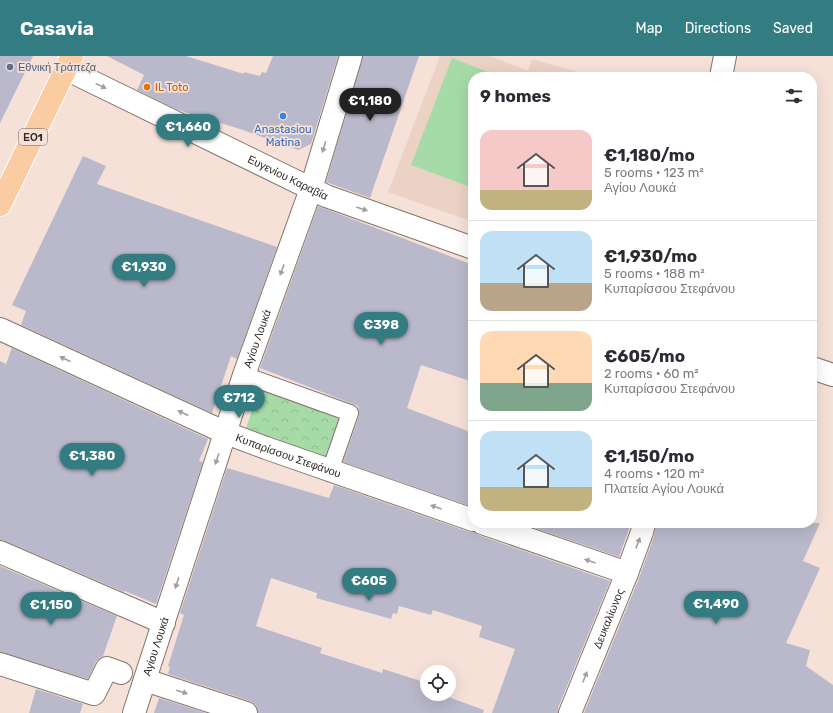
<!DOCTYPE html>
<html lang="en">
<head>
<meta charset="utf-8">
<style>
  body { margin:0; font-family:Rubik,sans-serif; background:#f2f2f3; color:#2b2b33; height:100vh; display:flex; flex-direction:column; font-size:15px; white-space:nowrap }
  * { box-sizing:border-box; margin:0 }
  p { font-size:13px; color:#7c7c81 }
  .icon { flex:none; width:22px; height:22px; fill:none; stroke:currentColor; stroke-width:2; stroke-linecap:round; stroke-linejoin:round }
  .map { position:relative; flex:1; overflow:hidden }
  .details { position:absolute; left:468px; top:16px; width:349px; height:456px; display:flex; flex-direction:column; background:#fff; border-radius:16px; box-shadow:0 4px 16px #0002 }
  .details>* { flex:none }
  .tools { position:absolute; left:420px; top:609px; display:grid; gap:8px }
  .tools a { display:grid; place-items:center; width:36px; height:36px; border-radius:50%; background:#fff; box-shadow:0 4px 16px #0002; font-size:20px }
  .price { position:absolute; translate:-50% -34px; padding:0 9px; border-radius:14px; background:#337c81; color:#fff; font-size:13px; line-height:26px; filter:drop-shadow(0 1px 2px #0008) }
  .price::after { content:''; position:absolute; left:50%; top:24px; width:12px; height:9px; margin-left:-6px; background:inherit; clip-path:polygon(0 0,100% 0,50% 100%) }
  .price.current { background:#222; color:#fff }
  ul { padding:0; list-style:none }
  li { display:flex; align-items:center; gap:12px; height:100px; padding:0 12px }
  li+li { border-top:1px solid #e1e1e2 }
  li span { display:grid; place-items:center; flex:none; width:112px; height:80px; border-radius:12px; color:#555 }
  li>.icon { margin-inline-start:auto }
  span .icon { width:48px; height:48px; fill:#fffc; stroke-width:1 }
  li b { font-size:17px }
  h2 { display:flex; justify-content:space-between; align-items:center; height:48px; padding:0 12px; font-size:17px }
  header { display:flex; align-items:center; gap:24px; box-sizing:border-box; height:56px; padding:0 20px; background:#337c81; color:#fff }
  header strong { font-size:19px }
  nav { display:flex; gap:22px; margin-inline-start:auto; font-size:14px }
  .map>svg:first-child { display:block }
</style>
</head>
<body>
<header>
<strong>Casavia</strong>
<nav><a>Map</a><a>Directions</a><a>Saved</a></nav>
</header>
<div class="map">
<svg width="833" height="657" viewBox="0 0 833 657">
  <defs>
    <pattern id="park-crowns" width="20" height="18" patternUnits="userSpaceOnUse"><rect width="20" height="18" fill="#a6dba7"/><path d="M2 6a3 3 0 1 1 6 0M12 15a3 3 0 1 1 6 0" fill="none" stroke="#8fbc90"/></pattern>
  </defs>
  <rect width="100%" height="100%" fill="#f5e1d7"/>
  <!-- built -->
  <path fill="#ecd2c5" d="M440,0H490L528,15L532,3L596,21H473V166L388,136Z"/>
  <!-- grass -->
  <path fill="#a6dba7" d="M452,2L501,21H473V132L411,109Z"/>
  <!-- park -->
  <path fill="url(#park-crowns)" d="M262,328L343,357L326,408L243,380Z"/>
  <!-- building -->
  <g fill="#bab9cb">
    <path d="M0,0H33L0,67Z"/>
    <path d="M107,0H186L244,18V16L260,20L262,16L266,17L273,0H338L311,88L298,94L243,74L175,53L137,34L144,19Z"/>
    <path d="M363,0H419L370,142L326,126Z"/>
    <path d="M83,100L106,110L97,128L277,191L237,303L231,300L212,357L21,269L26,255L12,249Z"/>
    <path d="M318,150L473,209V326L421,309L407,352L473,377V451L343,406L359,360L358,350L260,312Z"/>
    <path d="M12,292L208,383L199,405L203,406L156,548L125,535L124,536L5,485L0,484V305L6,308Z"/>
    <path d="M227,412L329,442L334,429L469,476H474L478,479L610,525L558,652V657H492L515,593L479,581L482,570L433,554L431,559L399,550L397,558L393,557L391,563L316,542L317,537L271,522L256,570L322,592L320,597L382,617L383,613L427,627V638H440L484,654L483,657H258L256,649L250,645L168,618L170,611L168,610L184,559L180,557Z"/>
    <path d="M520,467H631L619,501Z"/>
    <path d="M656,467H820L803,505L820,512L786,587L810,594L806,610L833,629V657H584L639,522L654,480Z"/>
    <path d="M0,510L117,560L103,600L99,602L96,606L88,623L0,596Z"/>
    <path d="M36,633L83,648L80,657H29Z"/>
    <path d="M159,642L206,657H154Z"/>
  </g>
  <g fill="none" stroke-linecap="round" stroke-linejoin="round">
    <!-- service casing -->
    <g stroke="#85746b" stroke-width="18">
      <path id="service" d="M244,319L350,357L330,415"/>
    </g>
    <!-- pedestrian casing -->
    <g stroke="#85746b" stroke-width="24">
      <g id="pedestrian">
        <path d="M0,496L164,567"/>
        <path d="M0,608L94,638L107,612L121,617"/>
      </g>
    </g>
    <!-- minor casing -->
    <g stroke="#85746b" stroke-width="24">
      <g id="minor">
        <path d="M721,21L725,0"/>
        <path id="s1" d="M0,273L226,377L266,392L473,464"/>
        <path d="M482,467L627,517"/>
        <path d="M145,624L246,657"/>
        <path id="s2" d="M134,657L244,319L311,133L351,0"/>
        <path id="s3" d="M570,657L627,517L642,476L644,467"/>
      </g>
    </g>
    <!-- tertiary casing -->
    <g stroke="#85746b" stroke-width="24">
      <g id="tertiary">
        <path id="s4" d="M66,13L326,140L473,192"/>
        <path d="M812,312L833,319"/>
      </g>
    </g>
    <!-- primary casing -->
    <g stroke="#fff" stroke-width="24">
      <path id="primary" d="M0,149L72,0"/>
    </g>
    <!-- service -->
    <use href="#service" stroke="#fff" stroke-width="16"/>
    <!-- pedestrian -->
    <use href="#pedestrian" stroke="#fff" stroke-width="22"/>
    <!-- minor -->
    <use href="#minor" stroke="#fff" stroke-width="22"/>
    <!-- tertiary -->
    <use href="#tertiary" stroke="#fff" stroke-width="22"/>
    <!-- primary -->
    <use href="#primary" stroke="#fbcba1" stroke-width="22"/>
  </g>
  <!-- one-way arrows -->
  <defs><path id="oneway-solid" d="M-6-.8H1V-3.2L6.5 0L1 3.2V.8H-6Z"/></defs>
  <g fill="#a19e9c">
    <use href="#oneway-solid" transform="translate(101 30) rotate(26)"/>
    <use href="#oneway-solid" transform="translate(324 91) rotate(107)"/>
    <use href="#oneway-solid" transform="translate(362 153) rotate(19)"/>
    <use href="#oneway-solid" transform="translate(282 214) rotate(110)"/>
    <use href="#oneway-solid" transform="translate(65 303) rotate(-155)"/>
    <use href="#oneway-solid" transform="translate(183 357) rotate(-155)"/>
    <use href="#oneway-solid" transform="translate(217 403) rotate(108)"/>
    <use href="#oneway-solid" transform="translate(436 451) rotate(-161)"/>
    <use href="#oneway-solid" transform="translate(638 487) rotate(-70)"/>
    <use href="#oneway-solid" transform="translate(590 505) rotate(-161)"/>
    <use href="#oneway-solid" transform="translate(177 527) rotate(108)"/>
    <use href="#oneway-solid" transform="translate(585 621) rotate(-68)"/>
    <use href="#oneway-solid" transform="translate(182 636) rotate(18)"/>
  </g>
  <!-- markers -->
  <circle fill="#5c6f8a" stroke="#f5e1d7" stroke-width="1.5" cx="10" cy="11" r="4"/>
  <circle fill="#e8710a" stroke="#f5e1d7" stroke-width="1.5" cx="147" cy="31" r="4"/>
  <circle fill="#3f7fe0" stroke="#f5e1d7" stroke-width="1.5" cx="283" cy="60" r="4"/>
  <g text-anchor="middle" stroke-width="3.5" stroke-linejoin="round" paint-order="stroke">
    <!-- shield labels -->
    <rect fill="#f5e1d7" stroke="#6a605a" stroke-width="1" x="19" y="73" width="28" height="16" rx="3"/>
    <g font-size="10" font-weight="bold" fill="#2f2824">
      <text x="33" y="85">ΕΟ1</text>
    </g>
    <!-- service labels -->
    <g font-size="11" fill="#4e5e75" stroke="#f5e1d7" text-anchor="start">
      <text x="18" y="15">Εθνική Τράπεζα</text>
    </g>
    <!-- food labels -->
    <g font-size="11" fill="#c56008" stroke="#f5e1d7" text-anchor="start">
      <text x="155" y="35">IL Toto</text>
    </g>
    <!-- shop labels -->
    <g font-size="11" fill="#366cbe" stroke="#f5e1d7">
      <text x="283" y="77">Anastasiou<tspan x="283" dy="13">Matina</tspan></text>
    </g>
    <!-- street labels -->
    <g font-size="11" fill="#2f2824" stroke="#f5e1d7">
      <text dy="4" stroke="none"><textPath href="#s4" startOffset="247">Ευγενίου Καραβία</textPath></text>
      <text dy="4" stroke="none"><textPath href="#s2" startOffset="394">Αγίου Λουκά</textPath></text>
      <text dy="4" stroke="none"><textPath href="#s1" startOffset="315">Κυπαρίσσου Στεφάνου</textPath></text>
      <text dy="4" stroke="none"><textPath href="#s3" startOffset="102">Δευκαλίωνος</textPath></text>
      <text dy="4" stroke="none"><textPath href="#s2" startOffset="70">Αγίου Λουκά</textPath></text>
    </g>
  </g>
</svg>
<div class="tools">
<a><svg class="icon" aria-label="locate" viewBox="0 0 24 24"><circle cx="12" cy="12" r="6"/><path d="M12 2v4M12 18v4M2 12h4M18 12h4"/></svg></a>
</div>
<b class="price current" style="left:370px;top:66px">€1,180</b>
<b class="price" style="left:188px;top:92px">€1,660</b>
<b class="price" style="left:144px;top:232px">€1,930</b>
<b class="price" style="left:381px;top:290px">€398</b>
<b class="price" style="left:239px;top:363px">€712</b>
<b class="price" style="left:92px;top:421px">€1,380</b>
<b class="price" style="left:369px;top:546px">€605</b>
<b class="price" style="left:716px;top:569px">€1,490</b>
<b class="price" style="left:51px;top:570px">€1,150</b>
<section class="details">
<h2>9 homes<svg class="icon" aria-label="filters" viewBox="0 0 24 24"><path d="M4 7h16M4 17h16"/><circle cx="9" cy="7" r="2"/><circle cx="15" cy="17" r="2"/></svg></h2>
<ul>
<li><span style="background:linear-gradient(#f6c9c9 75%,#c2b280 0)"><svg class="icon" aria-label="home" viewBox="0 0 24 24"><path d="M3 11l9-7 9 7M6 9v11h12V9"/></svg></span><div><b>€1,180/mo</b><p>5 rooms · 123 m²</p><p>Αγίου Λουκά</p></div></li>
<li><span style="background:linear-gradient(#bfe0f5 65%,#b9a48a 0)"><svg class="icon" aria-label="home" viewBox="0 0 24 24"><path d="M3 11l9-7 9 7M6 9v11h12V9"/></svg></span><div><b>€1,930/mo</b><p>5 rooms · 188 m²</p><p>Κυπαρίσσου Στεφάνου</p></div></li>
<li><span style="background:linear-gradient(#ffd9b3 65%,#7fa58c 0)"><svg class="icon" aria-label="home" viewBox="0 0 24 24"><path d="M3 11l9-7 9 7M6 9v11h12V9"/></svg></span><div><b>€605/mo</b><p>2 rooms · 60 m²</p><p>Κυπαρίσσου Στεφάνου</p></div></li>
<li><span style="background:linear-gradient(#bfe0f5 70%,#c2b280 0)"><svg class="icon" aria-label="home" viewBox="0 0 24 24"><path d="M3 11l9-7 9 7M6 9v11h12V9"/></svg></span><div><b>€1,150/mo</b><p>4 rooms · 120 m²</p><p>Πλατεία Αγίου Λουκά</p></div></li>
</ul>
</section>
</div>
</body>
</html>
